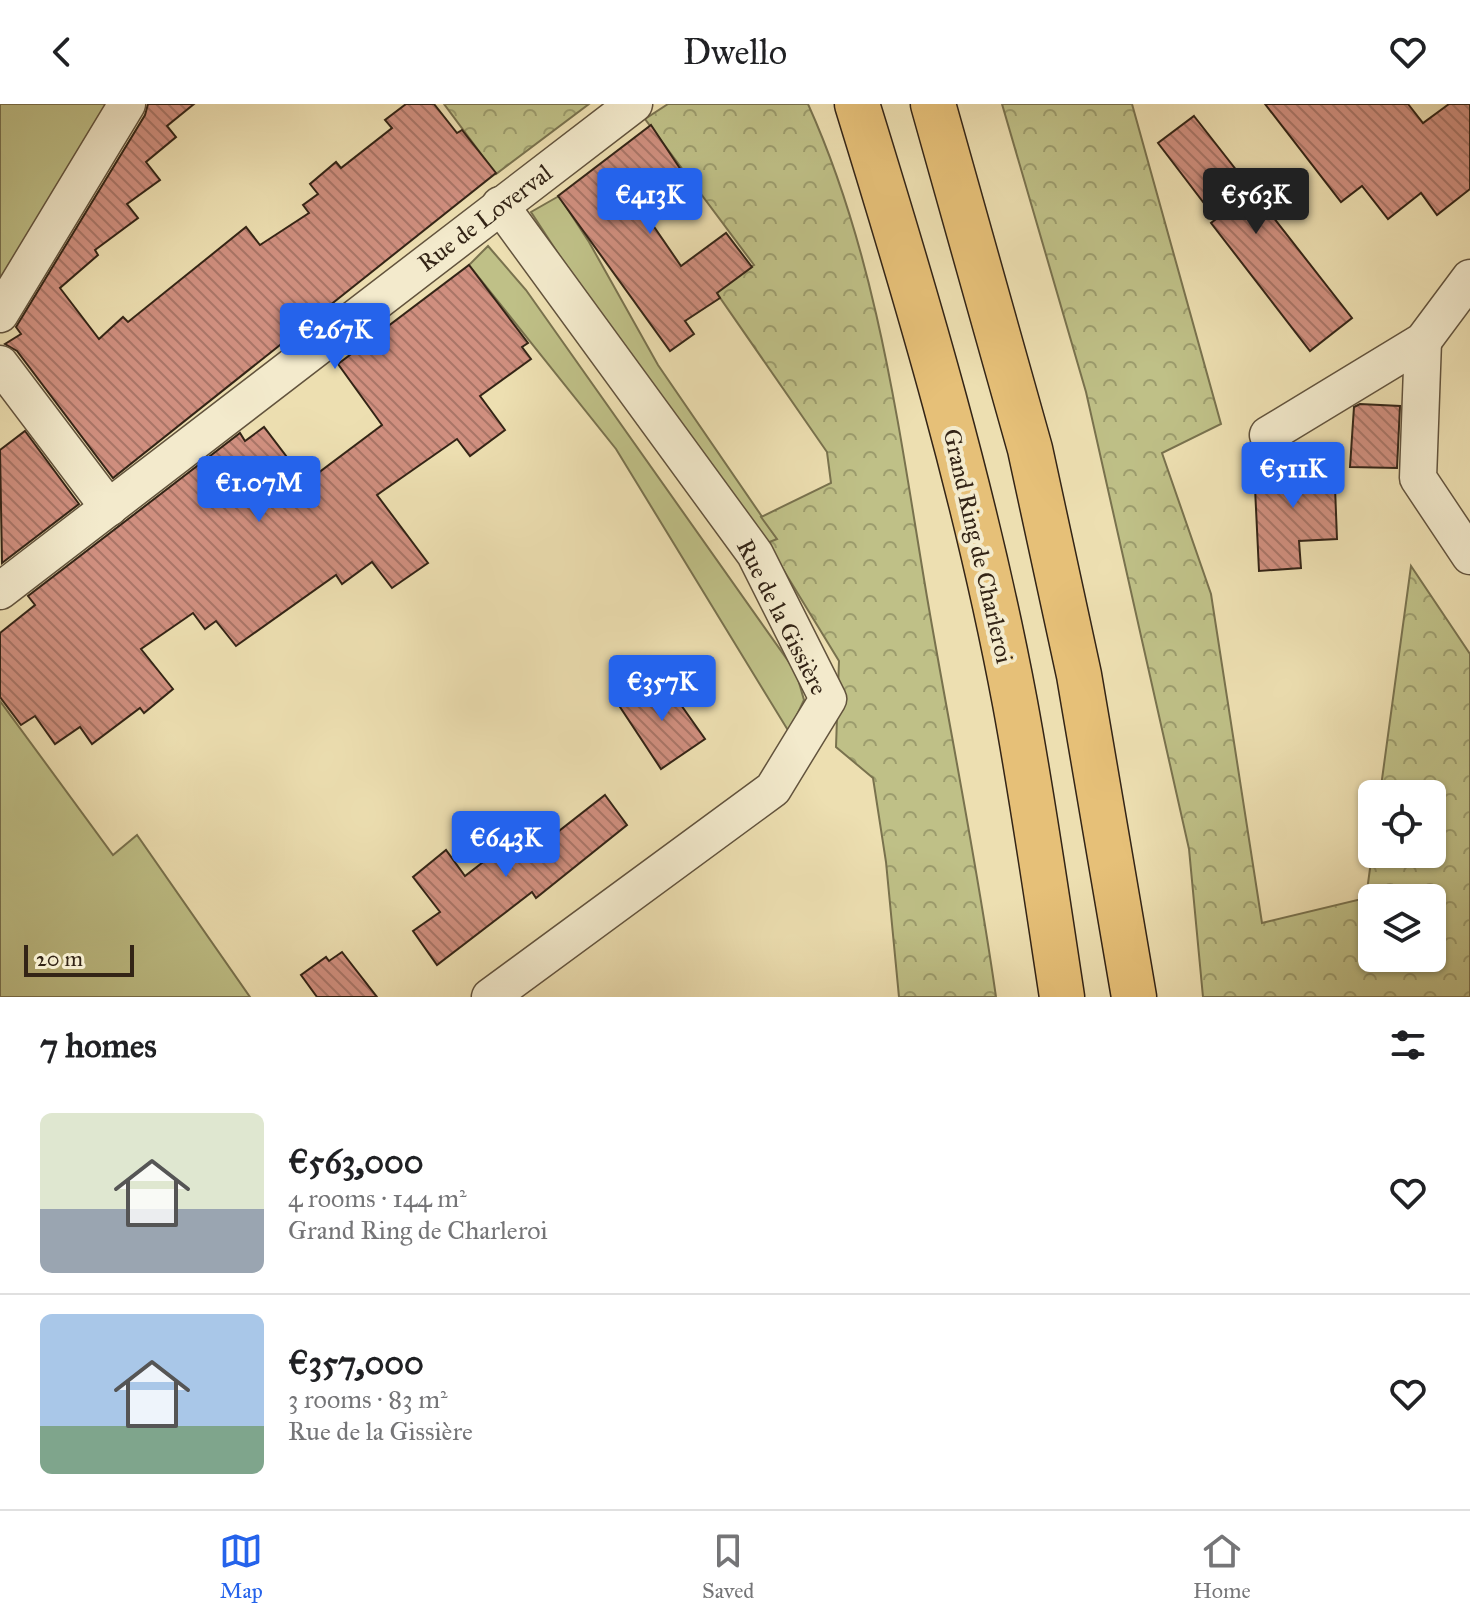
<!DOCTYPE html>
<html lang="en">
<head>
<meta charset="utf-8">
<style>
  body { margin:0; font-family:"IM FELL Great Primer",serif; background:#f2f2f2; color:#202124; height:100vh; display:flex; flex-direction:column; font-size:30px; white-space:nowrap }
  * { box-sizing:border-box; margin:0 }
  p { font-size:26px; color:#757577 }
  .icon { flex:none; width:44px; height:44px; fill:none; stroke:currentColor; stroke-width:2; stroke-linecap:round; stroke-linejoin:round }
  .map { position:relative; height:893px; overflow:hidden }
  .panel { display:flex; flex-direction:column; background:#fff; flex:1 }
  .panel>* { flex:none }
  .controls { position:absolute; left:1358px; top:676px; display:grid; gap:16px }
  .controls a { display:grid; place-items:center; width:88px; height:88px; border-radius:12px; background:#fff; box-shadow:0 2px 6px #0004; font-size:40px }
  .scale { position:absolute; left:24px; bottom:20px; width:110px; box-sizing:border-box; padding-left:8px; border:4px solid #332416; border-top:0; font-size:22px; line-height:28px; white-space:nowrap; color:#332416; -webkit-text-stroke:6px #f3eacc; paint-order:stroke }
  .price { position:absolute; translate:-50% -68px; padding:0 18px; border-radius:8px; background:#2563eb; color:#fff; font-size:26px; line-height:52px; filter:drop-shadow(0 2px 4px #0008) }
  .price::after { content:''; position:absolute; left:50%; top:48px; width:24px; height:18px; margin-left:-12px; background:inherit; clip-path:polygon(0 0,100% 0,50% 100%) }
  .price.selected { background:#222; color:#fff }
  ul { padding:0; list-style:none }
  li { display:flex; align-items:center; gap:24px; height:200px; padding:0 40px }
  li+li { border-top:2px solid #e0e0e0 }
  li span { display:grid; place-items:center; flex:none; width:224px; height:160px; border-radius:12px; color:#555 }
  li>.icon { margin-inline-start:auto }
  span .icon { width:96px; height:96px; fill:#fffc; stroke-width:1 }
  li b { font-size:34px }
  h2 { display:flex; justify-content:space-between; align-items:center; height:96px; padding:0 40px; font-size:34px }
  header { display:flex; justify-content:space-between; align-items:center; height:104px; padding:0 40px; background:#fff; font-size:36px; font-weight:600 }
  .tabs { display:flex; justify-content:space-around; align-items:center; height:112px; border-top:2px solid #e0e0e0; background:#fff; font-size:22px; color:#757577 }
  .tabs a { display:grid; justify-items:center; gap:4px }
  .tabs .selected { color:#2563eb }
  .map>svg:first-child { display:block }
</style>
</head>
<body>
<header><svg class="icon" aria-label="back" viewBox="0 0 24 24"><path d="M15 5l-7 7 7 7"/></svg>Dwello<svg class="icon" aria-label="heart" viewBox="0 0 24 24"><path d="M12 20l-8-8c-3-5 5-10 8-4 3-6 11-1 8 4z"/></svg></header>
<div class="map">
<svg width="1470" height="893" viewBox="0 0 1470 893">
  <defs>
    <pattern id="forest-crowns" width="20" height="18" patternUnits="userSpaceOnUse" patternTransform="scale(2)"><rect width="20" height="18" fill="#bfc087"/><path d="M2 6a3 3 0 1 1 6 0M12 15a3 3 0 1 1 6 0" fill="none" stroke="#9c9c6d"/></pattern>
    <pattern id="building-back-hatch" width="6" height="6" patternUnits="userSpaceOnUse" patternTransform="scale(2)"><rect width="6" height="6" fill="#d08f7f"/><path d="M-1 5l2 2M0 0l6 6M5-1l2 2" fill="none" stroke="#a97567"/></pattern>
  </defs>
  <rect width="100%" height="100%" fill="#eddfb1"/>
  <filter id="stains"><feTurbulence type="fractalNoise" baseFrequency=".0025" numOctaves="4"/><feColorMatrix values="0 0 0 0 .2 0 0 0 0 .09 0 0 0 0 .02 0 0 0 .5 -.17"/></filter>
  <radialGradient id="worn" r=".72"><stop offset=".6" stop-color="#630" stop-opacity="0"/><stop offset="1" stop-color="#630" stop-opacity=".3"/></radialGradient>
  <!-- green -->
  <g fill="#bfc087" stroke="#79724e" stroke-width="2">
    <path d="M0,0H111L0,188Z"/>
    <path d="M559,92L589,138L658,261L778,436L767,439L561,154L531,108Z"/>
    <path d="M488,142L526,186L796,568L804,596L789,628L616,345L469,161Z"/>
    <path d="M0,597L113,751L137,731L250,893H0Z"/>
  </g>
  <!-- forest -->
  <g fill="url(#forest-crowns)" stroke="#79724e" stroke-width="2" fill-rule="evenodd">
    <path d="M444,0H589L496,70Z"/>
    <path d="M668,0H808C878,155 899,327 927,493C950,627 977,759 996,893H899L886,758L873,674L836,643L839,557L767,439L777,435L761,413L831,379L827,348L714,185L754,161L645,15Z"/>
    <path d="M1002,0H1132L1221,320L1162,349L1211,490L1262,819L1366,794L1372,750H1432V690H1380L1411,462L1470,550V893H1203L1189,745L1086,288ZM1432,794V854H1372V794Z"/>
  </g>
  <!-- building -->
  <g fill="url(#building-back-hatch)" stroke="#332416" stroke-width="2">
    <path d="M148,0H194L167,22L176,33L146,58L160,76L127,100L138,114L95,146L98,151L60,184L99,235L123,213L128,218L246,123L260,141L309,109L303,101L318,90L310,80L336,58L341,64L392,24L385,16L406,0H434L457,29L462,26L496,69L113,374L17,247L5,240L21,230L16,223L145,11Z"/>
    <path d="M1265,0H1408L1423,19L1449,0H1470V85L1437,111L1421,89L1388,115L1362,82L1341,98Z"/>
    <path d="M1194,12L1352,214L1310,247L1211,119L1216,115L1158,39Z"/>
    <path d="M651,21L693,84L648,114L681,162L726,129L752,163L717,189L720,194L685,217L694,230L670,247L558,92Z"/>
    <path d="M469,161L528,239L522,243L531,255L480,292L505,326L470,352L457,335L377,391L428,459L392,484L372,458L342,480L336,471L236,542L216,517L205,525L193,509L141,545L173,585L144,609L140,604L92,640L80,623L55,640L35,612L21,621L0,593V529L35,501L28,492L240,329L245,337L264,323L306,378L382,321L338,260Z"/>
    <path d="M1360,300L1400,302L1397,364L1350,363L1354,303Z"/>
    <path d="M25,327L79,400L2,459L0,346Z"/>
    <path d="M1296,355V359L1334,357L1337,435L1299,437L1301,464L1259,467L1254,363Z"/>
    <path d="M662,574L705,635L661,665L620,603Z"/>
    <path d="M605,691L627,721L536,794L532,788L437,861L413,827L440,808L413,773L446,746L465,772L518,731L532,748Z"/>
    <path d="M342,848L377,893H317L301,871L326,853L329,857Z"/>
  </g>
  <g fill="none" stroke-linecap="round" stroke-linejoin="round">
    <!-- minor casing -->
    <g stroke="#62533d" stroke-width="39">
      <g id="minor">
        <path d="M0,210L127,0"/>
        <path d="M1423,237L1418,374L1470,452"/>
        <path d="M0,260L109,404"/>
        <path d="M1268,331L1423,237L1470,174"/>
        <path d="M0,487L634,0"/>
        <path d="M490,893L773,685L828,595L755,450L500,101"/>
      </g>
    </g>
    <!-- highway casing -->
    <g stroke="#332416" stroke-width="47">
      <g id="highway">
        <path d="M857,0C918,197 977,396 1015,599C1033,696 1047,795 1062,893"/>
        <path d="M933,0L1030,345L1079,571L1134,893"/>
      </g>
    </g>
    <!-- minor -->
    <use href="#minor" stroke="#f3eacc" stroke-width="36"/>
    <!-- highway -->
    <use href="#highway" stroke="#e6c078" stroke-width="44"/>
  </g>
  <g text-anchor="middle" stroke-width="8" stroke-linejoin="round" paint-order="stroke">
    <!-- street labels -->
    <g font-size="24" fill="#332416" stroke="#f3eacc">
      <text transform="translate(485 114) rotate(-37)" y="8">Rue de Loverval</text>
      <text transform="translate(978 442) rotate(77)" y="8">Grand Ring de Charleroi</text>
      <text transform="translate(782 513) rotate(63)" y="8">Rue de la Gissière</text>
    </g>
  </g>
  <rect width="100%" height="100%" filter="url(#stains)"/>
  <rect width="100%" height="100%" fill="url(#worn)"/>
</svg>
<div class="controls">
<a><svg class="icon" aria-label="locate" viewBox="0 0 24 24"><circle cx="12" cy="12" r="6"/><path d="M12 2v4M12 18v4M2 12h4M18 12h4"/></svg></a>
<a><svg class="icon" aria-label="layers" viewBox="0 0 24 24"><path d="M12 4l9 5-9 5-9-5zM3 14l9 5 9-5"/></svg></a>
</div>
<div class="scale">20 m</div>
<b class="price" style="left:650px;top:132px">€413K</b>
<b class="price selected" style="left:1256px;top:132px">€563K</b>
<b class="price" style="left:335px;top:267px">€267K</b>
<b class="price" style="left:1293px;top:406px">€511K</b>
<b class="price" style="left:259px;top:420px">€1.07M</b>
<b class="price" style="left:662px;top:619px">€357K</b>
<b class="price" style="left:506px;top:775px">€643K</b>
</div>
<section class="panel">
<h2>7 homes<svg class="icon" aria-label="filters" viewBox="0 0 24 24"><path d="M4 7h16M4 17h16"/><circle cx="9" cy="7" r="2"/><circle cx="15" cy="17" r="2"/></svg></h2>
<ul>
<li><span style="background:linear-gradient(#dfe7d0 60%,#9aa5b1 0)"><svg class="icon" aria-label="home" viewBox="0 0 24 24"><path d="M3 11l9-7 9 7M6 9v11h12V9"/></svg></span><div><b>€563,000</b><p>4 rooms · 144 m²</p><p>Grand Ring de Charleroi</p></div><svg class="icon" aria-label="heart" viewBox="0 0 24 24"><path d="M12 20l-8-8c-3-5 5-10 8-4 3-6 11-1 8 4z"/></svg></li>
<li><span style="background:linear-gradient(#a9c7e8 70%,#7fa58c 0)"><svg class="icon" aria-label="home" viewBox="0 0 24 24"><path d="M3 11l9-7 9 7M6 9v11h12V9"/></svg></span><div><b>€357,000</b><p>3 rooms · 83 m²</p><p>Rue de la Gissière</p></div><svg class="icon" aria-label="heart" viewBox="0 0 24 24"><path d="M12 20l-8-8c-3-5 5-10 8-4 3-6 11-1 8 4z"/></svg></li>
</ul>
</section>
<nav class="tabs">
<a class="selected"><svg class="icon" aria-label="map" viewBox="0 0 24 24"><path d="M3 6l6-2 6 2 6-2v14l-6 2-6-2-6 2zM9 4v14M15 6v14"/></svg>Map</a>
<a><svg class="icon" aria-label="saved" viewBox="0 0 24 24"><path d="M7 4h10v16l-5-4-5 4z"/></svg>Saved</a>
<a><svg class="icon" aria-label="home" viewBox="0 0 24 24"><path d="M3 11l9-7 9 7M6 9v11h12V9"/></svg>Home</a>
</nav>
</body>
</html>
